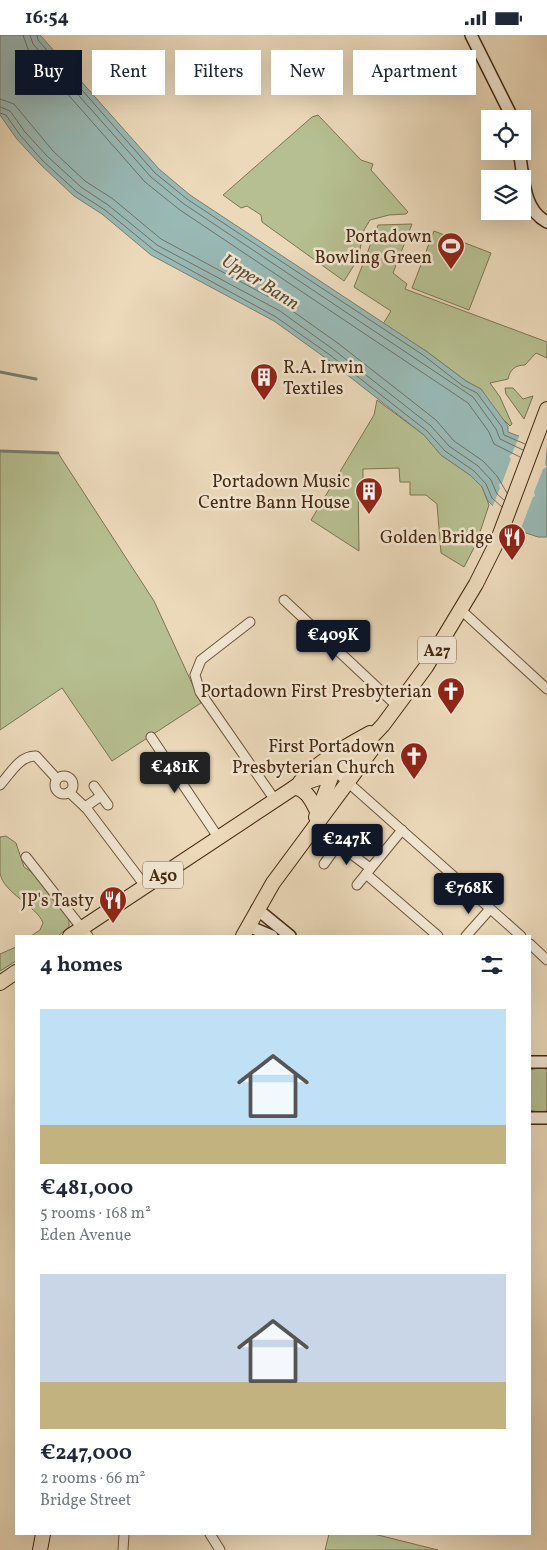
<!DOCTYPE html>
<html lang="en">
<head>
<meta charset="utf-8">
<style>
  body { margin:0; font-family:Vollkorn,serif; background:#f2f2f3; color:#1f2937; height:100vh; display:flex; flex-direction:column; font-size:19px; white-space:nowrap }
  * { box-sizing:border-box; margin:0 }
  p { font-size:16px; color:#747a83 }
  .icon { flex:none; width:28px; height:28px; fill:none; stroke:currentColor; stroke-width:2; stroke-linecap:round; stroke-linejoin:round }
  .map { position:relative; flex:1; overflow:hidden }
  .sheet { position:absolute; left:15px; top:900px; width:516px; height:600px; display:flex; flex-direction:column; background:#fff; border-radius:0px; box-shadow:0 5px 20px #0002 }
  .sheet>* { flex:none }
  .hud { position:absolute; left:15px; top:15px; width:518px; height:45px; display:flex; gap:10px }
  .tools { position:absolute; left:481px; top:75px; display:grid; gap:10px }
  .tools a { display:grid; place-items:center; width:50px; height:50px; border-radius:0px; background:#fff; box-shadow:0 5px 20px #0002; font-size:25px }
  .price { position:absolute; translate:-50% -42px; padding:0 11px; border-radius:5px; background:#111827; color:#fff; font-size:16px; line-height:32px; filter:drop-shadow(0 1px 2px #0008) }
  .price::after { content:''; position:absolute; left:50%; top:30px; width:15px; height:11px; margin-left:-8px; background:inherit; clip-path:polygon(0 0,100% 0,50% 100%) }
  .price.current { background:#222; color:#fff }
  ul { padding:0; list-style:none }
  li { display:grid; align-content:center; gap:10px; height:265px; padding:0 25px }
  li span { display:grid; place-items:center; height:155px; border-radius:0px; color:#555 }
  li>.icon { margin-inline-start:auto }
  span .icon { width:90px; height:90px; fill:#fffc; stroke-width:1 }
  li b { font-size:21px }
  h2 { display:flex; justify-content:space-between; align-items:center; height:60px; padding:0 25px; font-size:21px }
  .pill { padding:0 18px; border-radius:0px; background:#fff; box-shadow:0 5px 20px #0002; font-size:18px; line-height:45px }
  .pill.current { background:#111827; color:#fff }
  .status { display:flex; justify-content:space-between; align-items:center; height:35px; padding:0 25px; background:#fff; direction:ltr }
  .status svg { height:14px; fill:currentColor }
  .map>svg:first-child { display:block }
</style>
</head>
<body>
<div class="status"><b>16:54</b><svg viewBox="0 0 49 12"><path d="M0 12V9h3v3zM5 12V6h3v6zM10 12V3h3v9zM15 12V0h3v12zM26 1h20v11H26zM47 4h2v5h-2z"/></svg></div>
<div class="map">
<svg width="547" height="1515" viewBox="0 0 547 1515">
  <rect width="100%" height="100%" fill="#ebd9ba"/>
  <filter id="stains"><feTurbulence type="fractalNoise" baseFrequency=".004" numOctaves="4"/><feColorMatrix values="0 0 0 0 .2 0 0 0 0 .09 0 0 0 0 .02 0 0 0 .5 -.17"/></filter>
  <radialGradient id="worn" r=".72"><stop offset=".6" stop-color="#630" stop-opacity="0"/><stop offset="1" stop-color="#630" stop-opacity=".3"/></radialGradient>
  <!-- green -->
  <g fill="#b6bf91" stroke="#7e7451">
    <path d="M318,80L361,125L373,129L371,135L408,177L406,179L389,180L370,185L364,195L358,224L344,246L262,187L261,180L247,171L241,173L223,160L312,82Z"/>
    <path d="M412,189L393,238L407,249L405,254L547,307V323L536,318L525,330C516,330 510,334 508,344L490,348L500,362L512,389L510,391L496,377L481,354L466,346L426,316L383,289L391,276L354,252L378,190Z"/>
    <path d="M434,196L491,218L469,275L412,253Z"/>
    <path d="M505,353H513L523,364L533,361L524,384L506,359Z"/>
    <path d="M377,365L424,400L441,420L470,440L482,452L489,470L476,509L464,532L441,518L437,469L426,460H410V447H400L399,433L363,434V447L358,448L359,516L311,485L374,380Z"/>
    <path d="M0,416L58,418L154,566L201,668L112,726L62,653L0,695Z"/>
    <path d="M6,801L16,808L24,832L39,842L69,883V892L58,901H31L40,895L43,888C37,871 3,858 0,838C0,827 0,814 0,802Z"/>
    <path d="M16,912V926L0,936V919Z"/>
    <path d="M539,1033L547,1034V1076L538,1077L530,1075V1035Z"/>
    <path d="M329,1499H374L438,1515H325Z"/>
  </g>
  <!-- water -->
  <path fill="#99b9b5" stroke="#787f73" d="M0,0H40L159,134L190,160L426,316L466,346L481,354L508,391V397L547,412V502H538L520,496L488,466L482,452L470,440L441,420L424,400L327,324L274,286L151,220L102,179L74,161L40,129L16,103L0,80Z"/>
  <!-- pier -->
  <path fill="#ebd9ba" d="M520,399L547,409L545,429L547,432L543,434L534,457L535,461L533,462L520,496L515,494L492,473L500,453L499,449L502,448L511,424L509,421L512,419Z"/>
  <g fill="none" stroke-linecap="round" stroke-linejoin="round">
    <!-- shore -->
    <g stroke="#707163" stroke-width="1">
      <path d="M23,0L28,14L145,147L180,175L468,368L489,397L494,409L520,422"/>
      <path d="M30,0L33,9L151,142L184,169L473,362L496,394L500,404L523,415"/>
      <path d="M37,0L38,5L155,138L187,164L423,320L463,351L477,358L502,392L504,400L525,409"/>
      <path d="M0,64L14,69L53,116L85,146L113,164L161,204L284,270L339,309L436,385L454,406L483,426L497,441L507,458"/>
      <path d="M0,72L10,76L25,97L47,121L81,152L108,170L157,210L280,276L334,315L431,391L449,411L478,431L491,445L497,459L504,465"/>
      <path d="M0,78L6,80L20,100L43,126L77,157L105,175L154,215L276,282L330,320L427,396L445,416L474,436L486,449L492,463L502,472"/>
    </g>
    <!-- stream -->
    <g stroke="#787f73" stroke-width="3">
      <path d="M0,337L36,344"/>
      <path d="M0,416L58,418"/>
    </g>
    <!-- street casing -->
    <g stroke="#6f553b" stroke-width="11">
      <g id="street">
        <path d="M284,565L398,672"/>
        <path d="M461,575L547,654"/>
        <path d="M250,587L201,625L195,640L200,657L275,765"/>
        <path d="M151,702L218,802"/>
        <path d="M334,735L521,901"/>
        <circle cx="64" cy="750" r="9"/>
        <path d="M0,750C10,739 20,720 36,721L57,744"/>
        <path d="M94,751L108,770"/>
        <path d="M69,757L87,774L146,852"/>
        <path d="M85,772L101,761"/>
        <path d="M338,809L370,833"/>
        <path d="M26,822L88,901"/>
        <path d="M324,829L346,798"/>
        <path d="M366,839L438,901"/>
        <path d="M357,850L402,795"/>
        <path d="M466,901L490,874"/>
        <path d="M530,909L547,925"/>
        <path d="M210,1499L220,1515"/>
        <path d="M123,1515L124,1499"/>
      </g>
    </g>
    <!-- secondary casing -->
    <g stroke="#462911" stroke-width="14">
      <g id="secondary">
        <path d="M471,0L513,84"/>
        <path d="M519,116C524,141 522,174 547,187"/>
        <path d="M257,874L290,901"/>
        <path d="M248,891L272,901"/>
        <path d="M530,1027H547"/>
        <path d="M530,1083H547"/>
      </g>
    </g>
    <!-- primary casing -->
    <g stroke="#462911" stroke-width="16">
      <g id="primary">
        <path d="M300,747C318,726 345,712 370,698"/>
        <path d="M295,752C308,756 311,765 317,776"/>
        <path d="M316,782L335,732"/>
        <path d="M70,901L298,750L319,743L353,722L383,690L426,632L476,549L497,507L547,374"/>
        <path d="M243,901L273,848L373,713"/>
        <path d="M0,948L16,937"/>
        <path d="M40,1515L43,1499"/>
      </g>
    </g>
    <!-- street -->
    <use href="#street" stroke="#f2e6d2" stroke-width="9"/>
    <!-- secondary -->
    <use href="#secondary" stroke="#f2e6d2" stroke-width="11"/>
    <!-- primary -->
    <use href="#primary" stroke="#ebd9ba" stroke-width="14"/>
  </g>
  <!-- icons -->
  <defs>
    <g id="stadium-pin" transform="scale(1.4375)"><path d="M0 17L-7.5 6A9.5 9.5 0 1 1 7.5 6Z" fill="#8f2418" stroke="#f2e6d2"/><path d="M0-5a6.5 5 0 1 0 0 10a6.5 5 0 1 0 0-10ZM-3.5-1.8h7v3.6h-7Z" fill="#fff"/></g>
    <g id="building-pin" transform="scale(1.4375)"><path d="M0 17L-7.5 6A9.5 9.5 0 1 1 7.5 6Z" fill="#8f2418" stroke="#f2e6d2"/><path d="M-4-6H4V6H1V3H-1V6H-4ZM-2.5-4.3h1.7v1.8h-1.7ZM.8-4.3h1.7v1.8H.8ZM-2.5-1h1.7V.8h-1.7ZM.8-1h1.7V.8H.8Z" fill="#fff"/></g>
    <g id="restaurant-pin" transform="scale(1.4375)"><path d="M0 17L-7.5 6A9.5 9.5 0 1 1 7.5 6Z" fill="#8f2418" stroke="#f2e6d2"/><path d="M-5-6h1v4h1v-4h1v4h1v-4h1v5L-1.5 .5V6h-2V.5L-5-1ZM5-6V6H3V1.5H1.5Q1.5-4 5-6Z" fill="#fff"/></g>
    <g id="church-pin" transform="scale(1.4375)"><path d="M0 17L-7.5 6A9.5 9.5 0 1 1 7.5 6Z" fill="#8f2418" stroke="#f2e6d2"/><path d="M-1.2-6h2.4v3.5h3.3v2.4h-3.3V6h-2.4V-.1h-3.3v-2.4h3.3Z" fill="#fff"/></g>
  </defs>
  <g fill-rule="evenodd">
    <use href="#stadium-pin" x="451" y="211"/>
    <use href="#building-pin" x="264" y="342"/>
    <use href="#building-pin" x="369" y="456"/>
    <use href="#restaurant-pin" x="512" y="502"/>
    <use href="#church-pin" x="451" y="656"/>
    <use href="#church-pin" x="414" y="721"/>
    <use href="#restaurant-pin" x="113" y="865"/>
  </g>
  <g text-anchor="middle" stroke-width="5" stroke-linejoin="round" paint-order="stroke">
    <!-- shield labels -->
    <g fill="#f2e6d2" stroke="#7a624b" stroke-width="1">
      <rect x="418" y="601.5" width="38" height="27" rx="4"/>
      <rect x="143" y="826.5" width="40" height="27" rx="4"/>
    </g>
    <g font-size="16" font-weight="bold" fill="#462911">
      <text x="437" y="621">A27</text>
      <text x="163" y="846">A50</text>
    </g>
    <!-- poi labels -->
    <g font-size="18" fill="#462911" stroke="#f2e6d2" text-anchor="end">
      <text x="432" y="207">Portadown<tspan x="432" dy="21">Bowling Green</tspan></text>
      <text x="283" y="338" text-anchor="start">R.A. Irwin<tspan x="283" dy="21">Textiles</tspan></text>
      <text x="350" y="452">Portadown Music<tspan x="350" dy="21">Centre Bann House</tspan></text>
      <text x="493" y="508">Golden Bridge</text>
      <text x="432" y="662">Portadown First Presbyterian</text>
      <text x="395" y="717">First Portadown<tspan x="395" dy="21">Presbyterian Church</tspan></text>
      <text x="94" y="871">JP's Tasty</text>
    </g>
    <!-- water labels -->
    <g font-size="19" font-style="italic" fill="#5b4d3a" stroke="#f2e6d2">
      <text transform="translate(261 246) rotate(32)" y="7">Upper Bann</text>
    </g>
  </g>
  <rect width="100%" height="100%" filter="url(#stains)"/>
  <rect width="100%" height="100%" fill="url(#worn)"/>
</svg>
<div class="tools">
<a><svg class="icon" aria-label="locate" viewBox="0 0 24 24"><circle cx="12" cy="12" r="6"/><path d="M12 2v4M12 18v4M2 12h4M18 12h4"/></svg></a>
<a><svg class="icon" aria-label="layers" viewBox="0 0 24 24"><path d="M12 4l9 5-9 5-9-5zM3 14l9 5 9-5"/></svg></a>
</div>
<b class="price" style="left:333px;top:627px">€409K</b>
<b class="price current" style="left:175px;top:759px">€481K</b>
<b class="price" style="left:347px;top:831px">€247K</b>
<b class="price" style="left:469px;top:880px">€768K</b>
<div class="hud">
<a class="pill current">Buy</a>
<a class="pill">Rent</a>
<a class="pill">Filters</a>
<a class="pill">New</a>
<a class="pill">Apartment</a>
</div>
<section class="sheet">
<h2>4 homes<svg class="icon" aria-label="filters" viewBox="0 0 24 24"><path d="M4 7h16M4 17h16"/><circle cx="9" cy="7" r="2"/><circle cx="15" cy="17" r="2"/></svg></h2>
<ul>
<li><span style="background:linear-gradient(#bfe0f5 75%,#c2b280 0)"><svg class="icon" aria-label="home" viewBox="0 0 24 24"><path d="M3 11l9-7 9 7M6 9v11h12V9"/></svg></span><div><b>€481,000</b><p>5 rooms · 168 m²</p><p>Eden Avenue</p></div></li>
<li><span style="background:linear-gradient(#c9d6e8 70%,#c2b280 0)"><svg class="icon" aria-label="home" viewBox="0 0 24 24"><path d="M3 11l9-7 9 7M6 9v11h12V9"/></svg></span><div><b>€247,000</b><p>2 rooms · 66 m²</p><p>Bridge Street</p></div></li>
</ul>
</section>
</div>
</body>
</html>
